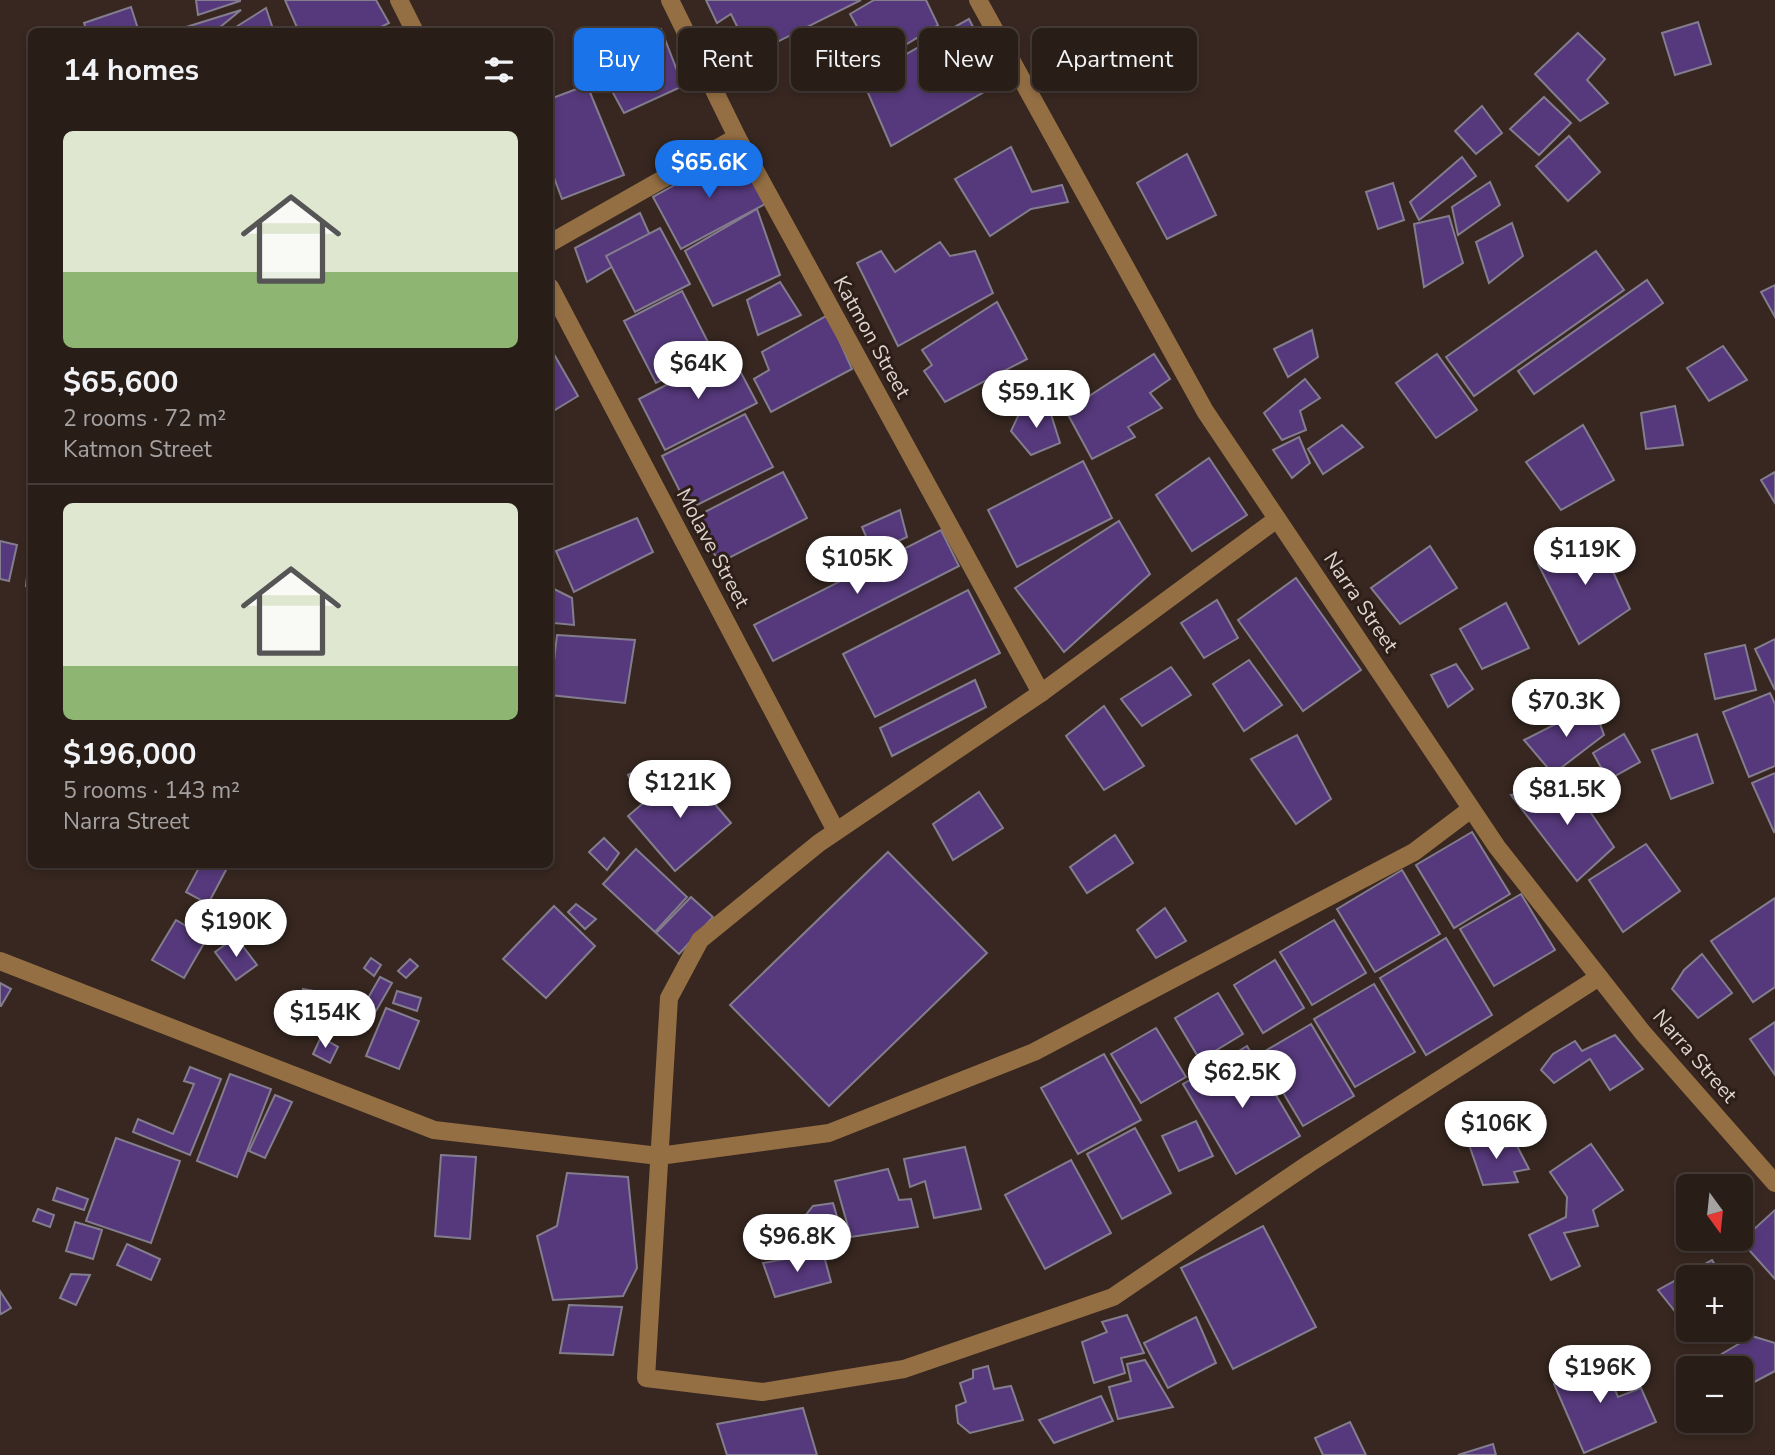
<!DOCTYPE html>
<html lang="en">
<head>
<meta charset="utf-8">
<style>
  body { margin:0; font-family:"Nunito Sans",sans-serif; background:#352a25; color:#f1f3f6; height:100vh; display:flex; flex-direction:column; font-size:26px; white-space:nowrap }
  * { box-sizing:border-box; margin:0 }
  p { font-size:23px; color:#a5a2a2 }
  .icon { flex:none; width:38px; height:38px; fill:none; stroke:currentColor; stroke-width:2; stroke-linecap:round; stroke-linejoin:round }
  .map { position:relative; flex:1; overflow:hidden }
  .panel { position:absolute; left:28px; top:28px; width:525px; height:840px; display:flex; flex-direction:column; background:#291d18; border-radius:10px; box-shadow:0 4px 10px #0003,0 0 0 2px #453b37 }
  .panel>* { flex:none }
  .hud { position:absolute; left:574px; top:28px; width:665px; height:63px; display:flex; gap:14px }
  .needle { width:46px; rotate:165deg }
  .buttons { position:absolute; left:1676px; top:1174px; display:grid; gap:14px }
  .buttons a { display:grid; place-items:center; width:77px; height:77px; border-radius:10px; background:#291d18; box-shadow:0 4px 10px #0003,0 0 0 2px #453b37; font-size:35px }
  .price { position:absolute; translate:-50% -60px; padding:0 16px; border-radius:24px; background:#fff; color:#222; font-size:23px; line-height:46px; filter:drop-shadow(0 2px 4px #0008) }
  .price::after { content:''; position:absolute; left:50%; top:42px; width:21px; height:16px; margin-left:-10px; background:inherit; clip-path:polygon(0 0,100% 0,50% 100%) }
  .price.selected { background:#1a73e8; color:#fff }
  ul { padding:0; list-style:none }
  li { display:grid; align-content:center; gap:14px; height:371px; padding:0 35px }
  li+li { border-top:2px solid #453b37 }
  li span { display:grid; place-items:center; height:217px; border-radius:10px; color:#555 }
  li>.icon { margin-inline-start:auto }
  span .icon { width:126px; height:126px; fill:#fffc; stroke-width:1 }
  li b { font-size:30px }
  h2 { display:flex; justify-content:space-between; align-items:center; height:84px; padding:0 35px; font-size:30px }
  .pill { padding:0 24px; border-radius:10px; background:#291d18; box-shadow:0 4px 10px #0003,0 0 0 2px #453b37; font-size:24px; line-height:63px }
  .pill.selected { background:#1a73e8; color:#fff }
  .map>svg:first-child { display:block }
</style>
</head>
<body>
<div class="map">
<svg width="1775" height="1455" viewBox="0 0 1775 1455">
  <rect width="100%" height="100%" fill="#372720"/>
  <!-- building -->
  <g fill="#56397c" stroke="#837d8e" stroke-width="2">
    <path d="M196,0H240V1L198,15Z"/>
    <path d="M285,0H376L389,23L371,32H299Z"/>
    <path d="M706,0H861L751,55L731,14L717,23Z"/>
    <path d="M874,0H926L938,25L877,62L850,14Z"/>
    <path d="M131,7L139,32H87L84,23Z"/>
    <path d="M266,8L274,32H228Z"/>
    <path d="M241,10L214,32H184L183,28Z"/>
    <path d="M969,19L1001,82L891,146L862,79Z"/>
    <path d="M1698,22L1711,64L1675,75L1662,33Z"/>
    <path d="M661,29L683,86L624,113L600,69Z"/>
    <path d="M1578,33L1605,59L1587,80L1608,103L1580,121L1535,74Z"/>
    <path d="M587,85L624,175L562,199L550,167V99Z"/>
    <path d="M1544,97L1571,123L1539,155L1510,129Z"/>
    <path d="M1482,106L1502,133L1476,154L1455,131Z"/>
    <path d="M1569,136L1600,172L1568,201L1536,166Z"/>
    <path d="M1011,147L1032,192L1062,185L1068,202L1031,209L990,236L955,179Z"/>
    <path d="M736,151L765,204L681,249L653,197Z"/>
    <path d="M1187,154L1216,215L1167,239L1137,183Z"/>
    <path d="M1462,157L1476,176L1419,220L1410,202Z"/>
    <path d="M1490,182L1500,205L1458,235L1452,207Z"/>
    <path d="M1393,183L1404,220L1378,229L1366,192Z"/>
    <path d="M757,209L780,275L713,306L685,251Z"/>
    <path d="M640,213L653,242L587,282L575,248Z"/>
    <path d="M1449,216L1463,263L1424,287L1414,224Z"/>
    <path d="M1512,223L1523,256L1489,283L1476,242Z"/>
    <path d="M660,228L690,284L635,312L606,256Z"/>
    <path d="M940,242L950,256L975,251L993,293L898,346L857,263L881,251L895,272Z"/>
    <path d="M1596,251L1624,290L1474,396L1446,357Z"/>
    <path d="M1647,280L1663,303L1534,394L1518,371Z"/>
    <path d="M780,282L801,315L758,335L747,300Z"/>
    <path d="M1775,285V317L1761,292Z"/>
    <path d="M682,291L714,354L656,383L624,321Z"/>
    <path d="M997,302L1027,359L945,402L924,371L932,365L922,350Z"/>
    <path d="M828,315L852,369L771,412L754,379L769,370L762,352Z"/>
    <path d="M1312,330L1318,357L1288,377L1274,349Z"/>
    <path d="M1723,346L1747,380L1709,401L1687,368Z"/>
    <path d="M551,349L578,396L550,413V350Z"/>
    <path d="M730,352L757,403L665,450L639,399Z"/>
    <path d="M1154,354L1170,379L1150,393L1162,408L1128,427L1135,437L1092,459L1066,411Z"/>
    <path d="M1437,354L1477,410L1436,438L1396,383Z"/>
    <path d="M1305,379L1320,398L1300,411L1306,430L1282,440L1264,413Z"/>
    <path d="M1675,406L1683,445L1646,449L1641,413Z"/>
    <path d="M1049,408L1060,443L1031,455L1011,431L1020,412Z"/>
    <path d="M745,414L773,467L689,509L662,456Z"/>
    <path d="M1342,425L1363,447L1323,474L1308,449Z"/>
    <path d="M1583,425L1614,480L1561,510L1526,462Z"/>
    <path d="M1299,437L1310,463L1292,478L1273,450Z"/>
    <path d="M1209,458L1247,515L1192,551L1156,495Z"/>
    <path d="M1083,461L1112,518L1017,567L988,510Z"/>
    <path d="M783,472L807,518L719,563L695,517Z"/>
    <path d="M1775,472V503L1761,480Z"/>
    <path d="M900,510L907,537L873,553L862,527Z"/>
    <path d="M637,518L653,552L574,592L556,551Z"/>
    <path d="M1119,521L1150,574L1064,652L1015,588Z"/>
    <path d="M941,530L959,566L773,661L754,625Z"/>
    <path d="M1595,532L1630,609L1579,644L1538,564Z"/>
    <path d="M0,541L17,545L9,581L0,579Z"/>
    <path d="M1430,546L1457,588L1400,624L1371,588Z"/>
    <path d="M30,549H32V586H26Z"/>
    <path d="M1296,578L1361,670L1303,711L1238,620Z"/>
    <path d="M550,587L572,598L574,625L554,623L550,637Z"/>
    <path d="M968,590L1000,653L875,717L843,654Z"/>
    <path d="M1217,600L1238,638L1204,658L1181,623Z"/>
    <path d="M1506,603L1529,648L1482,669L1460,629Z"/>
    <path d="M557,635L635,640L625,703L550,695Z"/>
    <path d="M1775,639V690L1755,649Z"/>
    <path d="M1745,645L1756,690L1715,699L1705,654Z"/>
    <path d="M1249,660L1282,705L1244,731L1213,684Z"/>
    <path d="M1456,664L1473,689L1448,707L1431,675Z"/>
    <path d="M1171,667L1191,695L1142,726L1121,699Z"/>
    <path d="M975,680L986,707L892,756L880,728Z"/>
    <path d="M1770,693L1775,704V766L1749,777L1723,712Z"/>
    <path d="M1593,705L1604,735L1553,774L1524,740Z"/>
    <path d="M1104,706L1144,766L1104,790L1066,736Z"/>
    <path d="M1624,734L1640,762L1608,780L1593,753Z"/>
    <path d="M1697,734L1713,783L1671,799L1652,750Z"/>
    <path d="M1297,735L1331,799L1296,824L1251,759Z"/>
    <path d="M646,765L655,781L634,787L628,775Z"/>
    <path d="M684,768L731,823L675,871L628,816Z"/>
    <path d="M1775,773V831L1774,832L1752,783Z"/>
    <path d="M1572,785L1614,847L1577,881L1511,795Z"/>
    <path d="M979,792L1003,828L953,860L933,824Z"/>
    <path d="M1472,832L1510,894L1454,928L1416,865Z"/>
    <path d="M1115,835L1133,863L1087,893L1070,867Z"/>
    <path d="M604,838L619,853L607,870L589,852Z"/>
    <path d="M1646,844L1680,891L1623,932L1589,880Z"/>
    <path d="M636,849L687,897L655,932L603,884Z"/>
    <path d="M888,852L987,953L829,1106L730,1005Z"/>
    <path d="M201,864H216L226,870L208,904L186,892Z"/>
    <path d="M1402,870L1440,934L1375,972L1337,909Z"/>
    <path d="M1521,894L1555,950L1494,986L1460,929Z"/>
    <path d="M691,897L713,917L679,954L656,933Z"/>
    <path d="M1775,898V987L1753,1002L1711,941Z"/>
    <path d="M576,904L596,919L585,929L568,912Z"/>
    <path d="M554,906L595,946L546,998L503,959Z"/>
    <path d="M1165,908L1186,941L1156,958L1137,930Z"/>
    <path d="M176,920L207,938L184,978L152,960Z"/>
    <path d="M1334,920L1366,973L1312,1005L1280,952Z"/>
    <path d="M236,937L257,965L236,980L215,952Z"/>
    <path d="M1446,938L1492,1015L1426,1055L1380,978Z"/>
    <path d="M1702,954L1732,993L1698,1018L1672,989L1684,970Z"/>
    <path d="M371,958L381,965L374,976L364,968Z"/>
    <path d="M410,959L418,966L406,978L398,971Z"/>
    <path d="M1275,960L1304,1008L1263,1033L1234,985Z"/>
    <path d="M380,977L392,983L376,1011L364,1005Z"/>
    <path d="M0,983L11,989L1,1006H0Z"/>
    <path d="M1374,984L1415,1052L1355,1087L1314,1019Z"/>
    <path d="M303,989L338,995L335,1015L299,1009Z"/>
    <path d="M397,991L421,998L417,1011L393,1003Z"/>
    <path d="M1218,993L1243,1034L1200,1060L1175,1018Z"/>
    <path d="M386,1008L419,1021L399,1069L366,1056Z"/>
    <path d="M1775,1022V1075L1750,1039Z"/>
    <path d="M1311,1024L1354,1096L1303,1126L1260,1054Z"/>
    <path d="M1156,1028L1186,1077L1141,1103L1111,1054Z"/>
    <path d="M1615,1035L1643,1069L1610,1090L1590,1059L1554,1083L1541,1070L1553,1054L1575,1041L1582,1051Z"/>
    <path d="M321,1037L338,1047L330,1063L313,1054Z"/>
    <path d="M1247,1046L1300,1136L1236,1174L1183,1084Z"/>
    <path d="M1104,1054L1141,1120L1078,1154L1041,1088Z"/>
    <path d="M190,1067L221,1079L190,1155L133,1132L138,1119L173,1134L194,1084L184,1081Z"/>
    <path d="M230,1074L271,1089L237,1177L197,1161Z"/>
    <path d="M275,1095L292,1102L265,1158L249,1151Z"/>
    <path d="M1196,1121L1213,1156L1179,1171L1162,1136Z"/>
    <path d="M1135,1128L1171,1193L1122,1219L1087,1154Z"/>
    <path d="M1480,1132L1499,1149L1516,1144L1529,1169L1514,1172L1518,1182L1483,1185L1466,1136Z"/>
    <path d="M116,1138L180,1161L151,1243L86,1221Z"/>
    <path d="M1591,1144L1623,1190L1593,1210L1598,1226L1564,1233L1580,1266L1551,1280L1529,1235L1566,1217L1567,1197L1550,1172Z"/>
    <path d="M965,1147L981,1209L934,1218L925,1181L910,1187L904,1159Z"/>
    <path d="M441,1155L476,1157L470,1239L435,1236Z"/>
    <path d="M1071,1160L1111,1233L1045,1269L1005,1195Z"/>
    <path d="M888,1169L899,1200L911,1199L918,1227L851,1237L835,1181Z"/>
    <path d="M567,1173L628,1177L637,1268L623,1296L553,1300L537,1236L557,1226Z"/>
    <path d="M57,1188L88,1199L84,1210L53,1200Z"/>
    <path d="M833,1203L843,1237L815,1244L805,1216L813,1206Z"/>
    <path d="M38,1209L54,1215L50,1227L33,1221Z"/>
    <path d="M1775,1210V1279L1741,1241Z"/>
    <path d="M75,1222L102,1230L93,1259L66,1251Z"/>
    <path d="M1263,1226L1316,1327L1233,1369L1181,1268Z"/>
    <path d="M127,1244L160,1259L151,1280L117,1265Z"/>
    <path d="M823,1252L831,1282L775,1297L763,1263Z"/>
    <path d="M1712,1260L1723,1278H1689V1329L1658,1290Z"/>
    <path d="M71,1274L90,1275L76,1305L60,1298Z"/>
    <path d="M0,1291L11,1308L1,1314L0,1312Z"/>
    <path d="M569,1305L622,1307L613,1355L560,1353Z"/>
    <path d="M1127,1315L1144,1353L1121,1358L1125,1373L1094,1383L1082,1342L1107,1332L1102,1322Z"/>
    <path d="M1196,1317L1216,1363L1168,1388L1144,1343Z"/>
    <path d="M1689,1330H1729L1710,1341Z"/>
    <path d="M1752,1336L1775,1343V1371L1741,1389V1368H1728L1720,1355Z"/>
    <path d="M1579,1353L1589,1376L1603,1361L1618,1397L1641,1388L1656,1422L1584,1453L1554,1384L1568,1378L1560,1361Z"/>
    <path d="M1145,1360L1173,1407L1118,1419L1109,1387L1131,1381L1127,1364Z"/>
    <path d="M988,1366L994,1389L1011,1386L1023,1420L970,1433L958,1423L956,1406L966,1402L960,1383L973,1378V1370Z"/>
    <path d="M1101,1396L1113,1421L1054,1443L1039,1420Z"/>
    <path d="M803,1408L817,1455H727L717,1424Z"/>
    <path d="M1350,1422L1366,1455H1323L1315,1438Z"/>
    <path d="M1493,1444L1496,1455H1458Z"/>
  </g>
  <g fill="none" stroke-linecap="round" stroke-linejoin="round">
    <!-- minor -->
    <g stroke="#956f44" stroke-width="18">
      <path d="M399,0L415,32"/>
      <path d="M670,0L737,137L1041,693"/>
      <path d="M978,0L1205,411L1497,847L1643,1033L1775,1183"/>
      <path d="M550,243L737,137"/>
      <path d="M550,287L836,831"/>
      <path d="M1277,519L1041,693L819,843L700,940L669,998L646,1378L762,1392L904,1369L1113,1297L1310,1163L1599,977"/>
      <path d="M0,961L434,1130L659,1156L829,1133L1034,1052L1414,852L1471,809"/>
    </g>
  </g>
  <g text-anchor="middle" stroke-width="6" stroke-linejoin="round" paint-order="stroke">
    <!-- street labels -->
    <g font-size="21" fill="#ddd3ce" stroke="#2d1e17">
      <text transform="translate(872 337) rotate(61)" y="7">Katmon Street</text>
      <text transform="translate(713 548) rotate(62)" y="7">Molave Street</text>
      <text transform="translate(1361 602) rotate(56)" y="7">Narra Street</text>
      <text transform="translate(1695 1056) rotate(49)" y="7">Narra Street</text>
    </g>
  </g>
</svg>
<div class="buttons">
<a><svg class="needle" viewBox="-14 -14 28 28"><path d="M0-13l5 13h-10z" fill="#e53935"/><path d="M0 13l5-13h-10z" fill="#a5a2a2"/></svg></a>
<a>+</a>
<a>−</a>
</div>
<b class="price selected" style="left:709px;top:200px">$65.6K</b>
<b class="price" style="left:698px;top:401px">$64K</b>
<b class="price" style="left:1036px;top:430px">$59.1K</b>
<b class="price" style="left:1585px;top:587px">$119K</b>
<b class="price" style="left:857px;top:596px">$105K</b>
<b class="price" style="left:1566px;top:739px">$70.3K</b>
<b class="price" style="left:680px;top:820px">$121K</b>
<b class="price" style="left:1567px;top:827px">$81.5K</b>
<b class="price" style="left:236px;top:959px">$190K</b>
<b class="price" style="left:325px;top:1050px">$154K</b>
<b class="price" style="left:1242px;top:1110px">$62.5K</b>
<b class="price" style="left:1496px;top:1161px">$106K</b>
<b class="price" style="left:797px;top:1274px">$96.8K</b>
<b class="price" style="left:1600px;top:1405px">$196K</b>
<div class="hud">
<a class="pill selected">Buy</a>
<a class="pill">Rent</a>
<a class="pill">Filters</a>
<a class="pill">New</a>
<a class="pill">Apartment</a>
</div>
<section class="panel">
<h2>14 homes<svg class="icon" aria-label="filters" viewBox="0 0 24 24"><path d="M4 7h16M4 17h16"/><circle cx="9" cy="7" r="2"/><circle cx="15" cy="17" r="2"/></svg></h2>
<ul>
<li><span style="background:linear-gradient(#dfe7d0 65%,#8fb573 0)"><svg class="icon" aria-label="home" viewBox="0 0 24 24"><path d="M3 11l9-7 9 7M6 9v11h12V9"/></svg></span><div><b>$65,600</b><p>2 rooms · 72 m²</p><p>Katmon Street</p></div></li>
<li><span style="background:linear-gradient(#dfe7d0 75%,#8fb573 0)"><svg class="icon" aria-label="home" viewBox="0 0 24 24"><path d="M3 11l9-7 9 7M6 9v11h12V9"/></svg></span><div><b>$196,000</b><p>5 rooms · 143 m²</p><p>Narra Street</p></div></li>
</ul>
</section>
</div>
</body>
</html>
